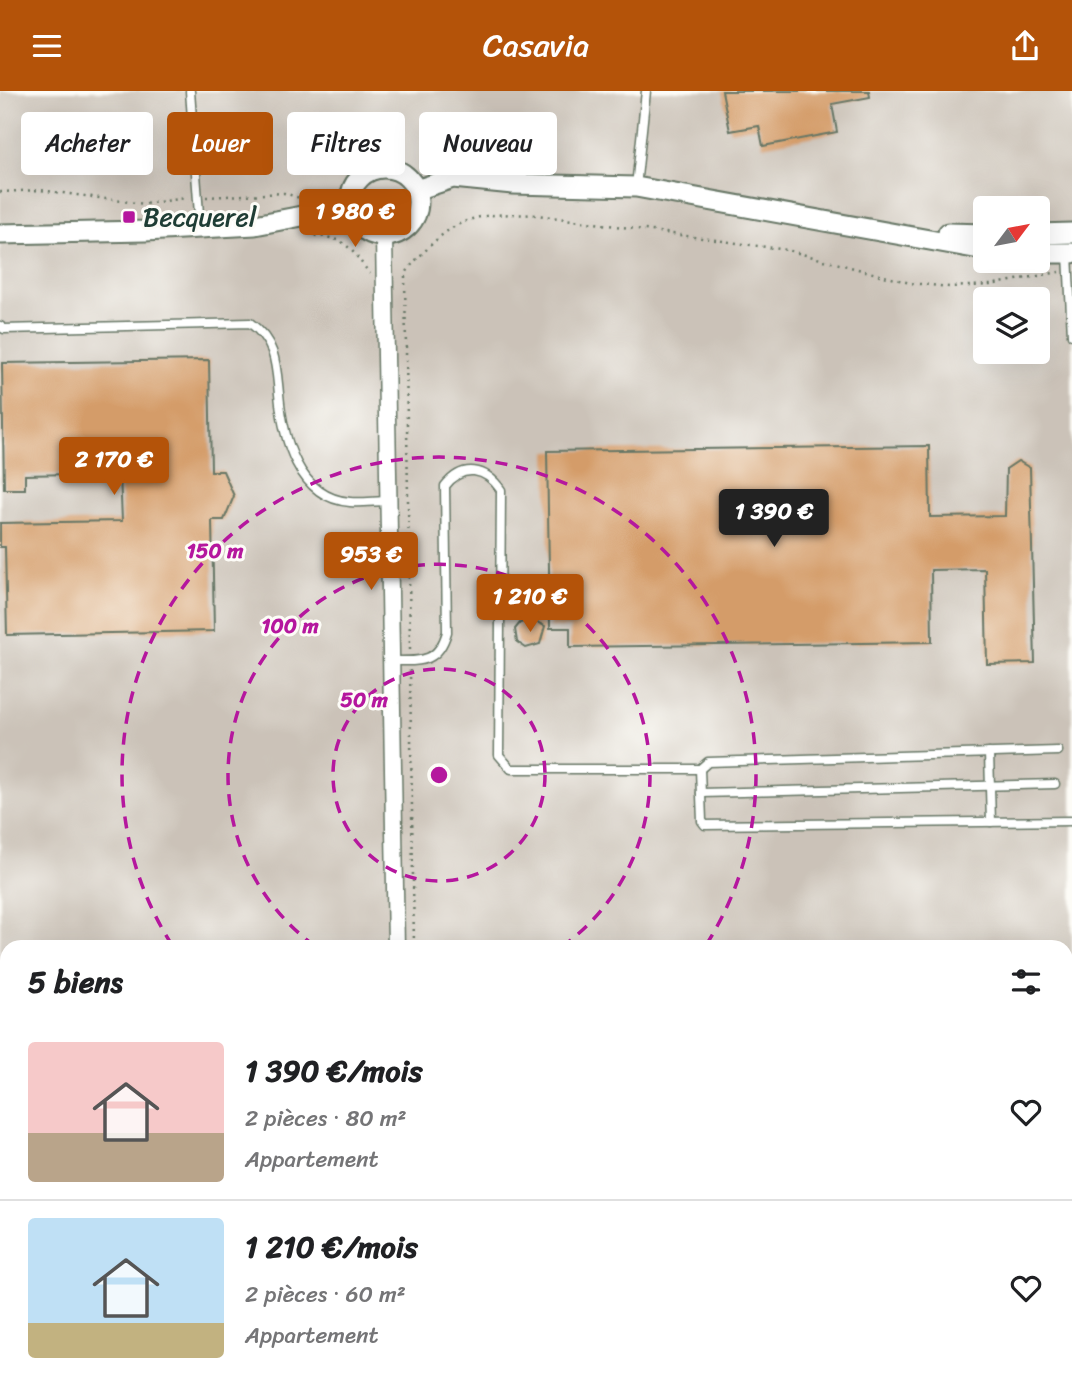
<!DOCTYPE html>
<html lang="fr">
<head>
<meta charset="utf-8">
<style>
  body { margin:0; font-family:Sriracha,sans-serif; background:#f6f6f6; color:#202124; height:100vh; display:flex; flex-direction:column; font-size:26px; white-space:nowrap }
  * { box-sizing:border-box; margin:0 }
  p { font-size:23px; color:#757577 }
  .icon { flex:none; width:38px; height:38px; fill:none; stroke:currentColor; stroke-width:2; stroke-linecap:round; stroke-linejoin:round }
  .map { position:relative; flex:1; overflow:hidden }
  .panel { position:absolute; left:0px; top:849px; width:1073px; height:450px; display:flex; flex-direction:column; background:#fff; border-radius:21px 21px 0 0; box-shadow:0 7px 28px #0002 }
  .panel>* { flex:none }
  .guide { position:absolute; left:21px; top:21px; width:700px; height:63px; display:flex; gap:14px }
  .needle { width:46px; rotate:58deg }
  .tools { position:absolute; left:973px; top:105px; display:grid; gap:14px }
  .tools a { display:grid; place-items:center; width:77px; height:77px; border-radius:7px; background:#fff; box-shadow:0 7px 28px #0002; font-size:35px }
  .price { position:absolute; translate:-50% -60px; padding:0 16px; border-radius:7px; background:#b45309; color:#fff; font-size:23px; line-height:46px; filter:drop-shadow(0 2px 4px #0008) }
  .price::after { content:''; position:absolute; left:50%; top:42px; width:21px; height:16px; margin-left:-10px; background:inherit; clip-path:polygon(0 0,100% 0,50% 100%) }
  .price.selected { background:#222; color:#fff }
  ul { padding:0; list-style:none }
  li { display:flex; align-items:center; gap:21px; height:175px; padding:0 28px }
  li+li { border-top:2px solid #e0e0e0 }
  li span { display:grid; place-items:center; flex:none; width:196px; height:140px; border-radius:7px; color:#555 }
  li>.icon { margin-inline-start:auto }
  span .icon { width:84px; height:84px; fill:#fffc; stroke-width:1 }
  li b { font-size:30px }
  h2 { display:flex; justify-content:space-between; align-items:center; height:84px; padding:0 28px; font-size:30px }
  .tag { padding:0 24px; border-radius:7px; background:#fff; box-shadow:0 7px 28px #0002; font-size:24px; line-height:63px }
  .tag.selected { background:#b45309; color:#fff }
  header { display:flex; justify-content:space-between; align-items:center; height:91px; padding:0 28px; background:#b45309; color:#fff; font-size:32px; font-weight:600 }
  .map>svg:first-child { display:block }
</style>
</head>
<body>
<header><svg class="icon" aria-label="menu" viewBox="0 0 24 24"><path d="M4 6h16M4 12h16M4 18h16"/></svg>Casavia<svg class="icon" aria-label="share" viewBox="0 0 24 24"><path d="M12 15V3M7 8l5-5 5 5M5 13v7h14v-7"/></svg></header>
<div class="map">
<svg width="1072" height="1297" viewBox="0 0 1072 1297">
  <rect width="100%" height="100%" fill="#fdfcf7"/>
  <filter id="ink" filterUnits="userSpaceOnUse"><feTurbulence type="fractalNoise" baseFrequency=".0143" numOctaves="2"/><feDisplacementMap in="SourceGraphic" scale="14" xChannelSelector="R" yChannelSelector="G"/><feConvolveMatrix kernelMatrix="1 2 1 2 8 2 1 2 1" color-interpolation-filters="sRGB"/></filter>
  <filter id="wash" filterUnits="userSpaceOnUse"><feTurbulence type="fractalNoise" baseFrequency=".00686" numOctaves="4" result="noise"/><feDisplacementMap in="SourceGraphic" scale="28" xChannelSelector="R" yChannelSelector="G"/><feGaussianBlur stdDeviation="1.57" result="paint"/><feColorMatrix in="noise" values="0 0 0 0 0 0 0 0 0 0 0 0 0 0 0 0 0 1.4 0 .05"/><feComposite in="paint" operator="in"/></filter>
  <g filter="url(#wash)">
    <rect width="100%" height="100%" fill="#ede3c4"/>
    <!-- industrial -->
    <path fill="#cbc2b8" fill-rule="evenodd" d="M0,0H1072V1297H0ZM985,117H1038V170H985ZM985,208H1038V261H985ZM7,856H1066V1292H7Z"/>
    <g id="blocks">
      <!-- building -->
      <g fill="#d49c69">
        <path d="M722,0H869L870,6L832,13L837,41L763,55L759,35L730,40Z"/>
        <path d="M209,269L211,380H223L234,405L224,429H212L214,540L7,544L5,456H0V432L122,430L120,382L25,384V398H4L2,272Z"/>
        <path d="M929,355L930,426L1005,425L1006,378L1018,370L1030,377L1035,572L987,573L985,478L931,479L932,551L570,556V537H550L547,360Z"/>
        <path d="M532,529L545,535L540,553L526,557L517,551L515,538L520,532Z"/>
      </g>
    </g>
  </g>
  <g filter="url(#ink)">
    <use href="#blocks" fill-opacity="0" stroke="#677766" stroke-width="2"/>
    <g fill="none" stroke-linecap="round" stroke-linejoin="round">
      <!-- service casing -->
      <g stroke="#677766" stroke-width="11">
        <g id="service">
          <path d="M190,0L200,137"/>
          <path d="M636,96L646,0"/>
          <path d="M1068,163L1072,244"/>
          <path d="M0,235L4,238L250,232C276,251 276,273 279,303C283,347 298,407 350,411C362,412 376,410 388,410"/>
          <path d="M391,570C420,570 438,573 447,541L445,395C463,372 486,377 501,399L499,664L511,678H700L708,671L1058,660"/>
          <path d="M989,662L991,731"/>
          <path d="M700,678L702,730L705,734L1072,730"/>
          <path d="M701,702L1055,693"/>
          <path d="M1066,1144H1072"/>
          <path d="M295,1292V1297"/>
          <path d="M442,1292V1297"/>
          <path d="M550,1292V1297"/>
          <path d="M879,1292L880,1297"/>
        </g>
      </g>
      <!-- minor casing -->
      <g stroke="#677766" stroke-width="19">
        <g id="minor">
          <path d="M384,146L396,856"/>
          <path d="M1066,1110H1072"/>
          <path d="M0,1126H7"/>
          <path d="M843,1292V1297"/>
        </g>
      </g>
      <!-- tertiary casing -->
      <g stroke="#677766" stroke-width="23">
        <g id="tertiary">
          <circle cx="384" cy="111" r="34"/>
          <path d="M416,99L453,87L513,93L636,96L985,159"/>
          <path d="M948,142L985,143"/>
          <path d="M0,143L145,140L255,134L349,116"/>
          <path d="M1038,143L1072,142"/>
          <path d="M1038,162H1072"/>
        </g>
      </g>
      <!-- path -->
      <g stroke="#677766" stroke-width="2.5" stroke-dasharray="2 5" stroke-linecap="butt">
        <path d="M0,101L40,99L144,113L186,107"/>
        <path d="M206,106L284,102L303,108"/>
        <path d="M311,138L316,145C348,147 352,160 370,183"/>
        <path d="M410,558L405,185C409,175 418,167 426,159C460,122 489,122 537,124L787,159L910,192L950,196L990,194L1059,181"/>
        <path d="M410,579L414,856"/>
        <path d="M1066,1002L1072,993"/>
        <path d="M0,1144L7,1143"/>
      </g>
      <!-- service -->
      <use href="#service" stroke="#fff" stroke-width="8"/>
      <!-- minor -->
      <use href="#minor" stroke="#fff" stroke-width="16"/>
      <!-- tertiary -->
      <use href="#tertiary" stroke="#fff" stroke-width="19"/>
    </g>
  </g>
  <!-- distance rings -->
  <g fill="none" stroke="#b5179e" stroke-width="3.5" stroke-dasharray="12 9">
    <circle cx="439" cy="684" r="106"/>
    <path d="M315 855A211 211 0 1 1 563 855"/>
    <path d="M172 854A317 317 0 1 1 706 854"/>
  </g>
  <!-- markers -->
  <rect fill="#b5179e" stroke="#fdfcf7" stroke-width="2.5" x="122" y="119" width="14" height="14" rx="3.5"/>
  <g text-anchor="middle" stroke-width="6" stroke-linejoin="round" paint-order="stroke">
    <!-- poi labels -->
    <g font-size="26" fill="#1f3d34" stroke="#fdfcf7" text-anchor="start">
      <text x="143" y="135">Becquerel</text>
    </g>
  </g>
  <circle cx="439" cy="684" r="10" fill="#b5179e" stroke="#fdfcf7" stroke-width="3.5"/>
  <g font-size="21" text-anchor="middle" font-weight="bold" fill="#b5179e" stroke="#fdfcf7" stroke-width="6" stroke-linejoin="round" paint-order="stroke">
    <text x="215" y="467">150 m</text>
    <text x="290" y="542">100 m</text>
    <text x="364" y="616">50 m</text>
  </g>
</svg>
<div class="tools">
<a><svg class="needle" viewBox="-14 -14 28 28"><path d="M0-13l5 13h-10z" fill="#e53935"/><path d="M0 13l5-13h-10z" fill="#757577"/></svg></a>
<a><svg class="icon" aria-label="layers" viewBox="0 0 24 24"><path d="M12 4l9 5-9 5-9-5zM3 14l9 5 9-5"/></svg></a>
</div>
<b class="price" style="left:355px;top:158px">1 980 €</b>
<b class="price" style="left:114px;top:406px">2 170 €</b>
<b class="price selected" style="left:774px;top:458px">1 390 €</b>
<b class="price" style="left:371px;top:501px">953 €</b>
<b class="price" style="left:530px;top:543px">1 210 €</b>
<div class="guide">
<a class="tag">Acheter</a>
<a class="tag selected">Louer</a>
<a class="tag">Filtres</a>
<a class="tag">Nouveau</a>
</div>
<section class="panel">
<h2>5 biens<svg class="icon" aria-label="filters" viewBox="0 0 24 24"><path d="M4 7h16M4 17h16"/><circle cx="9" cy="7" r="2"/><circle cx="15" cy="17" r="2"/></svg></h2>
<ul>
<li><span style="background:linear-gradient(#f6c9c9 65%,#b9a48a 0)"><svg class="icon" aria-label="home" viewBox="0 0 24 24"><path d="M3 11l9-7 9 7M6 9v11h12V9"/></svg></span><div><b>1 390 €/mois</b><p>2 pièces · 80 m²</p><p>Appartement</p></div><svg class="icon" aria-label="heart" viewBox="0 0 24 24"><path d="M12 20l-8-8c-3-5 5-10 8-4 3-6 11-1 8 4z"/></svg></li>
<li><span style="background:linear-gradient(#bfe0f5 75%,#c2b280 0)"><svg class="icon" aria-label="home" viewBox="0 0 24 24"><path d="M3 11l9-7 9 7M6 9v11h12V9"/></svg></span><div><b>1 210 €/mois</b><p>2 pièces · 60 m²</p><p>Appartement</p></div><svg class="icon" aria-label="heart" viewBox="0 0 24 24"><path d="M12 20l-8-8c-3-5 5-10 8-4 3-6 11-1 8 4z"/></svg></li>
</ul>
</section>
</div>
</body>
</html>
